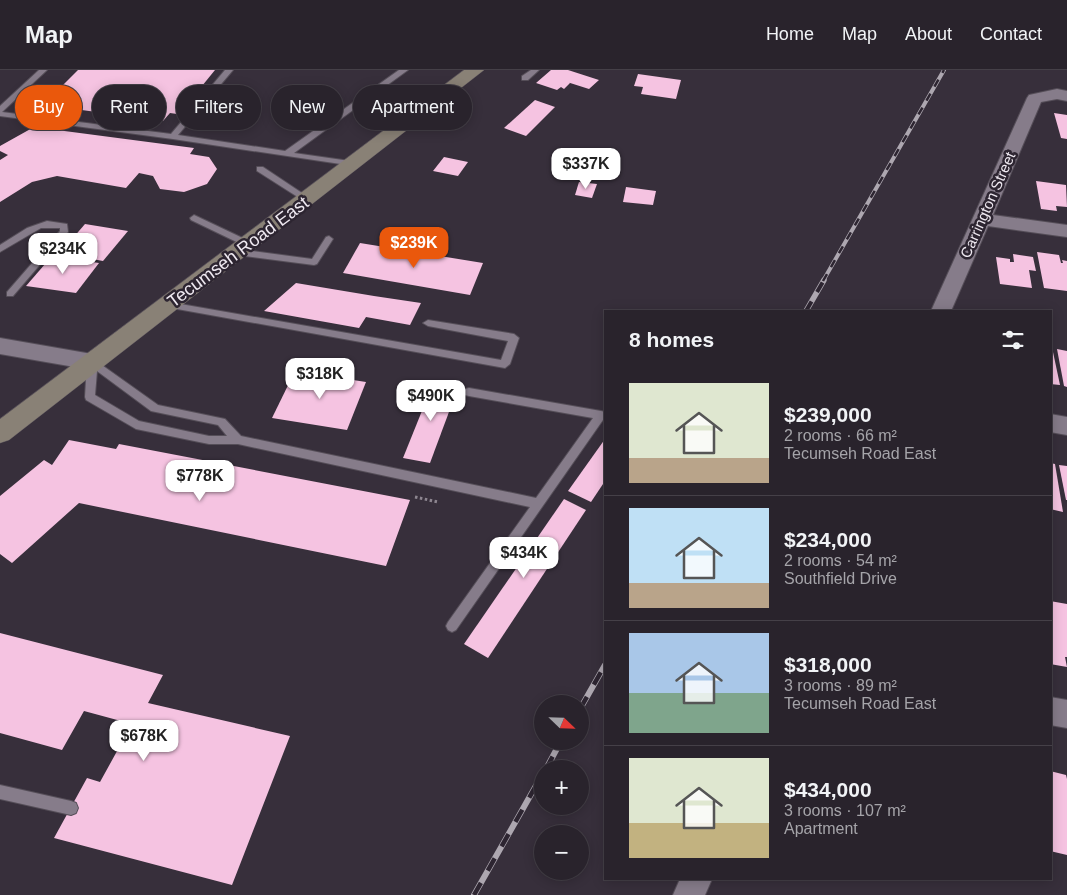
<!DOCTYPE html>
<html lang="en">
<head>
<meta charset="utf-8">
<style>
  body { margin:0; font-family:Helvetica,sans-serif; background:#352f38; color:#f1f3f6; height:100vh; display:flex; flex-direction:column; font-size:19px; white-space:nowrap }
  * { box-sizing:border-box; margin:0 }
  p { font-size:16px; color:#a5a4a9 }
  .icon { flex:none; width:28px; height:28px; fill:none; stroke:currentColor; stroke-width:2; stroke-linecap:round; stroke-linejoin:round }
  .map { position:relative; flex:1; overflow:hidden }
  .side { position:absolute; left:604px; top:240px; width:448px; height:570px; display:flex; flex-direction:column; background:#29232c; border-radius:0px; box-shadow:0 2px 12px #0003,0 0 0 1px #454048 }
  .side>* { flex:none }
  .hud { position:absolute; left:15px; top:15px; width:475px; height:45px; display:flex; gap:10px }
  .needle { width:32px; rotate:113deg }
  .controls { position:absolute; left:534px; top:625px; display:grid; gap:10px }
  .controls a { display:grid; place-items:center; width:55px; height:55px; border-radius:50%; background:#29232c; box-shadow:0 2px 12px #0003,0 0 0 1px #454048; font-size:25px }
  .price { position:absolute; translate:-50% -42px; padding:0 11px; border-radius:10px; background:#fff; color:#222; font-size:16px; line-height:32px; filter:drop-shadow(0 1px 2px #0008) }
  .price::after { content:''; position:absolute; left:50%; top:30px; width:15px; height:11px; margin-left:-8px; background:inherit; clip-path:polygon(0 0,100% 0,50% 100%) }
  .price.current { background:#ea580c; color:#fff }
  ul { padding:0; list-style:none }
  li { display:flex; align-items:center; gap:15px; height:125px; padding:0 25px }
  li+li { border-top:1px solid #454048 }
  li span { display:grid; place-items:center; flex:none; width:140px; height:100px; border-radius:0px; color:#555 }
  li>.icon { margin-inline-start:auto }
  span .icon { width:60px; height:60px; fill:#fffc; stroke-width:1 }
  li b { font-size:21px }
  h2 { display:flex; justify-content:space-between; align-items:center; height:60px; padding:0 25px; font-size:21px }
  .chip { padding:0 18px; border-radius:22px; background:#29232c; box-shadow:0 2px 12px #0003,0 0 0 1px #454048; font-size:18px; line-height:45px }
  .chip.current { background:#ea580c; color:#fff }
  header { display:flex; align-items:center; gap:30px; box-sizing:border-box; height:70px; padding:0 25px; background:#29232c; border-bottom:1px solid #454048 }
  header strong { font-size:24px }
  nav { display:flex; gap:28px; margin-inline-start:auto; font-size:18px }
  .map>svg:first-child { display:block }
</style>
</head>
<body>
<header>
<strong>Map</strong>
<nav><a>Home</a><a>Map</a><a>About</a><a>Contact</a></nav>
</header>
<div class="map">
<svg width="1067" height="825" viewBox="0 0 1067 825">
  <rect width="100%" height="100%" fill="#372f3b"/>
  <!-- building -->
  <g fill="#f5c3e1">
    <path d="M78,0H215L202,16L207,17L184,45L170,43L163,51L52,36L49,29Z"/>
    <path d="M551,0H568L599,10L589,19L567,12L570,13L564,19L561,17L557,20L536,13Z"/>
    <path d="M638,4L681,10L676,29L641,24L643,17L634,16Z"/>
    <path d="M535,30L555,37L526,66L504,58Z"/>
    <path d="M1054,43L1067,45V69L1061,68Z"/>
    <path d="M34,57L194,78L190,84L209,87L217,99L207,114L184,122L160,119L153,106L139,103L126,118L57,106L32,112L0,132V90L8,85L0,81V76Z"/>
    <path d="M444,87L468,92L458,106L433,101Z"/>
    <path d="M1036,111L1066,115L1067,137L1056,136L1057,141L1041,139Z"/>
    <path d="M579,112L597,114L592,128L575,125Z"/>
    <path d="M626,117L656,121L653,135L623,132Z"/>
    <path d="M85,154L128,161L103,191L60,183Z"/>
    <path d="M360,173L483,193L470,225L343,203Z"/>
    <path d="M1037,182L1059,185L1061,193H1063L1062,190L1067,191V221L1044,218Z"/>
    <path d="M1013,184L1033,187L1036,201L1029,200L1032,218L1000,214L996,187L1010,189V192H1014Z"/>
    <path d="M52,186L99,193L76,223L26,216Z"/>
    <path d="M296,213L374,226L421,233L410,255L366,247L359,258L264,241Z"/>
    <path d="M1057,279L1067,281V317L1064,316Z"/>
    <path d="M1050,281L1053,282L1060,315L1050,314Z"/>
    <path d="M295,301L366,312L347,360L272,348Z"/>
    <path d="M434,311L459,315L430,393L403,388Z"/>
    <path d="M605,369V411L591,432L568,421Z"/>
    <path d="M69,370L116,379L119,374L410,430L386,496L79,433L12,493L0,484V426L44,390L52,395Z"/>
    <path d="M1050,393L1055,394L1063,442L1050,439Z"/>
    <path d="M1059,395L1067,396V430H1066Z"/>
    <path d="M564,429L586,440L488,588L464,574Z"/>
    <path d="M1050,531L1067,534V587H1065L1067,597L1050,594Z"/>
    <path d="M0,563L163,605L148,633L290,666L232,815L54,768L87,708L100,712L132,654L84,641L62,680L0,663Z"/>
    <path d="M1050,701L1066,705L1067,709V785L1050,781Z"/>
  </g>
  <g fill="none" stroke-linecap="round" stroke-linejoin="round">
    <!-- lane casing -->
    <g stroke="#554e58" stroke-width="2">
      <g id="lane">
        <path d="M39,0H47L2,42L171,64L225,0H233L178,65L285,81L399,0H408L294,83L357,92V96H354L173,69L0,46V36Z"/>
        <path d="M531,0H539L528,10H522V6Z"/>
        <path d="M257,97H263L311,129L310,131H304L257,101Z"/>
        <path d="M194,145L251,172L252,174L251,176H245L191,150L190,148Z"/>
        <path d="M47,151L67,154L68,162L13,226H7V222L60,161V158H41L0,182V175L27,158Z"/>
        <path d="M329,166L333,169L317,194L314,195L237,185L232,182L237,179L312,189L326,167Z"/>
        <path d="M169,232L501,290L508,271L428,256L423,253L428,250L514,264L519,268L510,294L505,298L166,237V233Z"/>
        <path d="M92,288L158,335L225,349L241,366L536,428L593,348L469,326L465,325L464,322L465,319L469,318L601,341L605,342V347L456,560L452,562L448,560L446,556L448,552L530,437L238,374H209L136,359L86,330L85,327L87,292ZM97,301L151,341L218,355L227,366H209L139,351L95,325Z"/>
        <path d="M0,715L71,731L76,733L78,738L76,743L71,745L0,729Z"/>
      </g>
    </g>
    <!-- street casing -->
    <g stroke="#554e58" stroke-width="2">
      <g id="street">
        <path d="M1057,19L1067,21V31L1057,29L1041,32L993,145L1067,155V167L988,156L951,241H931L1027,28L1029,25Z"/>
        <path d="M0,268L92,284L100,286L103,292L100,298L92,300L0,284Z"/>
        <path d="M1050,344L1067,347V365L1050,362Z"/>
        <path d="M1050,627L1067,630V658L1050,655Z"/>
        <path d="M680,809H712L705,825H673Z"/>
      </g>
    </g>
    <!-- secondary casing -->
    <g stroke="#554e58" stroke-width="1">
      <path id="secondary" d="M464,0H484L9,370L0,373V349Z"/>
    </g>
    <!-- path -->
    <path stroke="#8d8690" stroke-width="3" stroke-dasharray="2.5 2.5" stroke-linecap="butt" d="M415,427L438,432"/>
    <!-- lane -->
    <use href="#lane" fill="#867c8a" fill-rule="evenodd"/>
    <!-- street -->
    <use href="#street" fill="#867c8a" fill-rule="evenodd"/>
    <!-- secondary -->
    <use href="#secondary" fill="#898176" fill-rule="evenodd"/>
    <!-- rail-far2 casing -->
    <g stroke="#ada7b0" stroke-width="4">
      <path id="rail-far2" d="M823,211L944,0"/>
    </g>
    <!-- rail-far1 casing -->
    <g stroke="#ada7b0" stroke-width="5.5">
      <path id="rail-far1" d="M806,241L824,210"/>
    </g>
    <!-- rail casing -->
    <g stroke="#ada7b0" stroke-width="6">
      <g id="rail">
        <path d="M580,639L605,595"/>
        <path d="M546,699L561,671"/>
        <path d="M474,825L542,705"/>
      </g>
    </g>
    <!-- rail-far2 -->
    <use href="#rail-far2" stroke="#2d2531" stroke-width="2.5" stroke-dasharray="8" stroke-linecap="butt"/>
    <!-- rail-far1 -->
    <use href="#rail-far1" stroke="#2d2531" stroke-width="4" stroke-dasharray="11" stroke-linecap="butt"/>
    <!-- rail -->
    <use href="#rail" stroke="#2d2531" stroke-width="4.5" stroke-dasharray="14" stroke-linecap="butt"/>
  </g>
  <g text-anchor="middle" stroke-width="5" stroke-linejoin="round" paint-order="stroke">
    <!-- far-street labels -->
    <g font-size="15" fill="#efe9f1" stroke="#2d2531">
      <text transform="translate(988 135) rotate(-66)" y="5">Carrington Street</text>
    </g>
    <!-- street labels -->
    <g font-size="18" fill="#efe9f1" stroke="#2d2531">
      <text transform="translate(238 182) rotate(-37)" y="6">Tecumseh Road East</text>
    </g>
  </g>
</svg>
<div class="controls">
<a><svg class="needle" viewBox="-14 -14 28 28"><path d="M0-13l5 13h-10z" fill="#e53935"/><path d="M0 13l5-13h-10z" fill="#a5a4a9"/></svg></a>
<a>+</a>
<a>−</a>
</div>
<b class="price" style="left:586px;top:120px">$337K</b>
<b class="price current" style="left:414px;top:199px">$239K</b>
<b class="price" style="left:63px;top:205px">$234K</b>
<b class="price" style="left:320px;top:330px">$318K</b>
<b class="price" style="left:431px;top:352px">$490K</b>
<b class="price" style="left:200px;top:432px">$778K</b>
<b class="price" style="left:524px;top:509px">$434K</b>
<b class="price" style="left:144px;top:692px">$678K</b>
<div class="hud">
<a class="chip current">Buy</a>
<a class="chip">Rent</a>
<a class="chip">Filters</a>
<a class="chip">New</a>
<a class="chip">Apartment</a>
</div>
<section class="side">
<h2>8 homes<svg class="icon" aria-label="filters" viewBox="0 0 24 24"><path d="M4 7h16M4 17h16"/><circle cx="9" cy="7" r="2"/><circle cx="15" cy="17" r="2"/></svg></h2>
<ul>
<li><span style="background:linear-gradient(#dfe7d0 75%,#b9a48a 0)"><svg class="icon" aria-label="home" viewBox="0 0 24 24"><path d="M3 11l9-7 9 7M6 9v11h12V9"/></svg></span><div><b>$239,000</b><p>2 rooms · 66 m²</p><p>Tecumseh Road East</p></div></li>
<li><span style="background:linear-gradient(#bfe0f5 75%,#b9a48a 0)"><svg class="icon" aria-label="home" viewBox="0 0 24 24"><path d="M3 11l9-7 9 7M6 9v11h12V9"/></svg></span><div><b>$234,000</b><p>2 rooms · 54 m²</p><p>Southfield Drive</p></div></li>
<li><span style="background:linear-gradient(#a9c7e8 60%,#7fa58c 0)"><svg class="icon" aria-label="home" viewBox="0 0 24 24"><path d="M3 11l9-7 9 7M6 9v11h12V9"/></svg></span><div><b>$318,000</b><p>3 rooms · 89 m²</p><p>Tecumseh Road East</p></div></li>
<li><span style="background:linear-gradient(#dfe7d0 65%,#c2b280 0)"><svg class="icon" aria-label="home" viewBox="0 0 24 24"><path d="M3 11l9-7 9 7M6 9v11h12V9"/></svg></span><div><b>$434,000</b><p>3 rooms · 107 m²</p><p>Apartment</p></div></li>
</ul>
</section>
</div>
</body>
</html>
